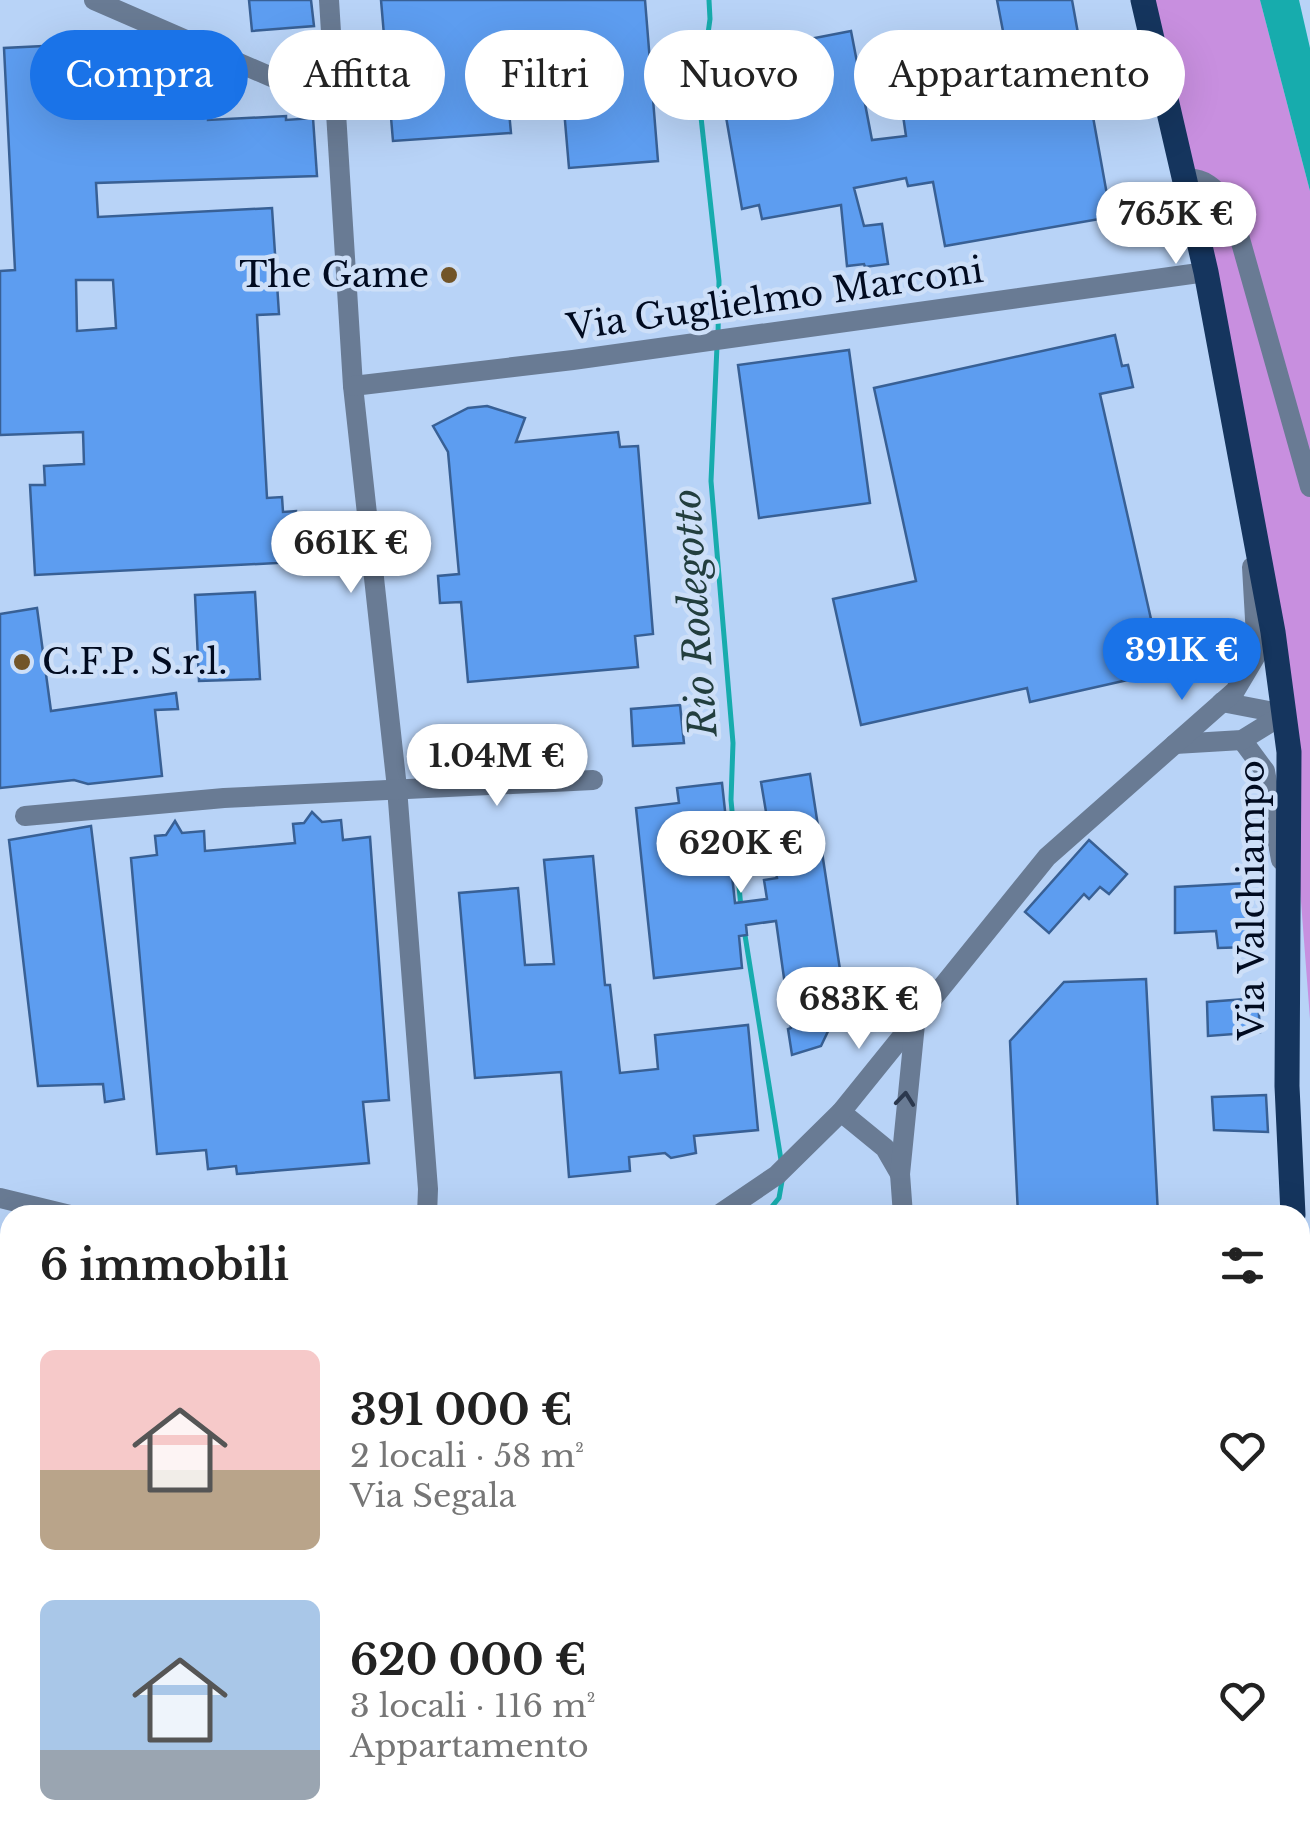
<!DOCTYPE html>
<html lang="it">
<head>
<meta charset="utf-8">
<style>
  body { margin:0; font-family:"Libre Baskerville",serif; background:#f2f2f2; color:#222; height:100vh; display:flex; flex-direction:column; font-size:38px; white-space:nowrap }
  * { box-sizing:border-box; margin:0 }
  p { font-size:32px; color:#767676 }
  .icon { flex:none; width:55px; height:55px; fill:none; stroke:currentColor; stroke-width:2; stroke-linecap:round; stroke-linejoin:round }
  .map { position:relative; flex:1; overflow:hidden }
  .sheet { position:absolute; left:0px; top:1205px; width:1310px; height:642px; display:flex; flex-direction:column; background:#fff; border-radius:30px 30px 0 0; box-shadow:0 10px 40px #0002 }
  .sheet>* { flex:none }
  .top-card { position:absolute; left:30px; top:30px; width:1250px; height:90px; display:flex; gap:20px }
  .price { position:absolute; translate:-50% -85px; padding:0 22px; border-radius:35px; background:#fff; color:#222; font-size:32px; line-height:65px; filter:drop-shadow(0 2px 5px #0008) }
  .price::after { content:''; position:absolute; left:50%; top:60px; width:30px; height:22px; margin-left:-15px; background:inherit; clip-path:polygon(0 0,100% 0,50% 100%) }
  .price.selected { background:#1a73e8; color:#fff }
  ul { padding:0; list-style:none }
  li { display:flex; align-items:center; gap:30px; height:250px; padding:0 40px }
  li span { display:grid; place-items:center; flex:none; width:280px; height:200px; border-radius:15px; color:#555 }
  li>.icon { margin-inline-start:auto }
  span .icon { width:120px; height:120px; fill:#fffc; stroke-width:1 }
  li b { font-size:42px }
  h2 { display:flex; justify-content:space-between; align-items:center; height:120px; padding:0 40px; font-size:42px }
  .chip { padding:0 35px; border-radius:45px; background:#fff; box-shadow:0 10px 40px #0002; font-size:35px; line-height:90px }
  .chip.selected { background:#1a73e8; color:#fff }
  .map>svg:first-child { display:block }
</style>
</head>
<body>
<div class="map">
<svg width="1310" height="1846" viewBox="0 0 1310 1846">
  <rect width="100%" height="100%" fill="#b8d3f7"/>
  <!-- green -->
  <path fill="#c88fdf" d="M1141,0H1260L1310,191V1019L1282,653Z"/>
  <!-- water -->
  <path fill="#17acad" d="M1260,0H1299L1310,48V191Z"/>
  <g fill="none" stroke-linecap="round" stroke-linejoin="round">
    <!-- stream -->
    <g stroke="#17acad" stroke-width="5">
      <path d="M709,0L710,19L699,99L719,281L718,335"/>
      <path d="M717,346L711,481L733,743L731,800L741,908"/>
      <path d="M744,929L781,1160"/>
      <path d="M765,1215L779,1198L782,1181"/>
      <path d="M833,1838L847,1846"/>
    </g>
  </g>
  <!-- building -->
  <g fill="#5d9df0" stroke="#386095" stroke-width="2.5" fill-rule="evenodd">
    <path d="M249,0H311L314,26L252,31Z"/>
    <path d="M381,0H645L658,161L569,168L562,86L507,90L511,133L393,141Z"/>
    <path d="M997,0H1072L1111,217L945,246L933,182L908,186L906,178L854,188L864,226L882,224L888,264L865,267L864,264L847,266L841,205L762,219L759,205L742,209L725,111L728,110L724,88L731,86L726,62L732,61V54L851,31L872,140L906,136L896,67L914,64V74L1008,57Z"/>
    <path d="M145,41L148,92L160,91L161,109L208,106V120L286,116V120L313,118L317,176L96,183L98,217L272,208L279,314L257,315L267,498L282,497L283,512L296,511V521L305,520L308,558L277,563L35,575L30,485H45L44,466L84,464L83,432L0,435V271L15,270L4,48ZM76,280H113L116,328L77,331Z"/>
    <path d="M1115,335L1122,366L1128,365L1133,387L1100,394L1163,672L1030,702L1027,688L861,725L833,599L916,581L874,388Z"/>
    <path d="M849,350L870,503L759,518L738,365Z"/>
    <path d="M487,406L525,418L516,442L618,432L620,447L638,446L653,634L635,636L638,667L468,682L461,602L440,603L438,576L459,574L448,452L433,426L468,408Z"/>
    <path d="M255,592L260,679L199,681L195,595Z"/>
    <path d="M37,608L51,711L176,693L178,709L155,710L162,776L88,784L74,780L0,788V614Z"/>
    <path d="M680,705L684,743L633,746L631,709Z"/>
    <path d="M810,774L841,976L822,979L830,1027L821,1046L792,1055L788,1029L791,1028L776,921L746,925L747,935L739,936L742,968L654,978L636,808L679,803L677,788L722,783L735,903L767,899L764,880L777,878L761,782Z"/>
    <path d="M312,812L322,822L341,820L343,840L370,837L389,1100L363,1102L369,1163L237,1174L236,1166L208,1169L206,1150L157,1154L131,858L157,855L155,836L166,835L175,821L182,833L204,831L205,851L295,843L293,824L304,823Z"/>
    <path d="M91,826L124,1099L105,1102L103,1084L38,1086L9,840Z"/>
    <path d="M1089,840L1127,874L1109,894L1100,887L1089,899L1084,894L1049,933L1025,912Z"/>
    <path d="M593,856L605,985H610L620,1073L658,1069L655,1035L748,1025L758,1130L694,1136L696,1153L671,1158L665,1153L629,1157L630,1171L569,1177L561,1072L475,1078L459,893L518,888L525,965L554,964L544,860Z"/>
    <path d="M1247,883L1250,947L1218,948L1216,931L1175,933V887Z"/>
    <path d="M1146,979L1158,1215H1018L1010,1041L1064,982Z"/>
    <path d="M1258,998L1260,1032L1208,1036L1207,1002Z"/>
    <path d="M1266,1095L1268,1132L1214,1130L1212,1097Z"/>
  </g>
  <g fill="none" stroke-linecap="round" stroke-linejoin="round">
    <!-- minor -->
    <g stroke="#697b94" stroke-width="20">
      <path d="M94,0L336,105"/>
      <path d="M329,0L353,386L397,788L428,1189L427,1215"/>
      <path d="M1183,179C1206,176 1217,191 1231,207L1310,487"/>
      <path d="M353,386L573,360L1206,272"/>
      <path d="M1222,702L1284,714"/>
      <path d="M1242,740L1265,771L1281,860"/>
      <path d="M1175,744L1242,740L1284,714"/>
      <path d="M25,816L224,798L593,780"/>
      <path d="M841,1112L885,1148L900,1174"/>
      <path d="M0,1198L70,1215"/>
      <path d="M718,1215L777,1175L841,1112L1047,857L1235,691L1257,654L1252,567"/>
      <path d="M903,1215L900,1174L915,1024"/>
      <path d="M442,1846V1838"/>
    </g>
    <!-- major -->
    <g stroke="#15355e" stroke-width="25">
      <path d="M1143,0L1206,272L1273,632L1289,752L1287,1086L1293,1215"/>
      <path d="M1300,1354L1310,1556"/>
    </g>
  </g>
  <!-- one-way arrows -->
  <defs><path id="oneway-chevron" d="M-2-3.5L2.5 0L-2 3.5" fill="none" stroke-width="1.6" stroke-linecap="round" stroke-linejoin="round" transform="scale(2.5)"/></defs>
  <use stroke="#2b384e" href="#oneway-chevron" transform="translate(905 1099) rotate(-84)"/>
  <!-- markers -->
  <g fill="#725529" stroke="#cddff8" stroke-width="4">
    <circle cx="449" cy="275" r="10"/>
    <circle cx="22" cy="662" r="10"/>
  </g>
  <g text-anchor="middle" stroke-width="9" stroke-linejoin="round" paint-order="stroke">
    <!-- poi labels -->
    <g font-size="35" fill="#010b20" stroke="#cddff8" text-anchor="end">
      <text x="429" y="287">The Game</text>
      <text x="42" y="674" text-anchor="start">C.F.P. S.r.l.</text>
    </g>
    <!-- street labels -->
    <g font-size="35" fill="#010b20" stroke="#cddff8">
      <text transform="translate(775 299) rotate(-8)" y="12">Via Guglielmo Marconi</text>
      <text transform="translate(1252 900) rotate(-90)" y="12">Via Valchiampo</text>
    </g>
    <!-- water labels -->
    <g font-size="38" font-style="italic" fill="#223e3e" stroke="#cddff8">
      <text transform="translate(695 613) rotate(-94)" y="13">Rio Rodegotto</text>
    </g>
  </g>
</svg>
<b class="price" style="left:1176px;top:267px">765K €</b>
<b class="price" style="left:351px;top:596px">661K €</b>
<b class="price selected" style="left:1182px;top:703px">391K €</b>
<b class="price" style="left:497px;top:809px">1.04M €</b>
<b class="price" style="left:741px;top:896px">620K €</b>
<b class="price" style="left:859px;top:1052px">683K €</b>
<div class="top-card">
<a class="chip selected">Compra</a>
<a class="chip">Affitta</a>
<a class="chip">Filtri</a>
<a class="chip">Nuovo</a>
<a class="chip">Appartamento</a>
</div>
<section class="sheet">
<h2>6 immobili<svg class="icon" aria-label="filters" viewBox="0 0 24 24"><path d="M4 7h16M4 17h16"/><circle cx="9" cy="7" r="2"/><circle cx="15" cy="17" r="2"/></svg></h2>
<ul>
<li><span style="background:linear-gradient(#f6c9c9 60%,#b9a48a 0)"><svg class="icon" aria-label="home" viewBox="0 0 24 24"><path d="M3 11l9-7 9 7M6 9v11h12V9"/></svg></span><div><b>391 000 €</b><p>2 locali · 58 m²</p><p>Via Segala</p></div><svg class="icon" aria-label="heart" viewBox="0 0 24 24"><path d="M12 20l-8-8c-3-5 5-10 8-4 3-6 11-1 8 4z"/></svg></li>
<li><span style="background:linear-gradient(#a9c7e8 75%,#9aa5b1 0)"><svg class="icon" aria-label="home" viewBox="0 0 24 24"><path d="M3 11l9-7 9 7M6 9v11h12V9"/></svg></span><div><b>620 000 €</b><p>3 locali · 116 m²</p><p>Appartamento</p></div><svg class="icon" aria-label="heart" viewBox="0 0 24 24"><path d="M12 20l-8-8c-3-5 5-10 8-4 3-6 11-1 8 4z"/></svg></li>
</ul>
</section>
</div>
</body>
</html>
